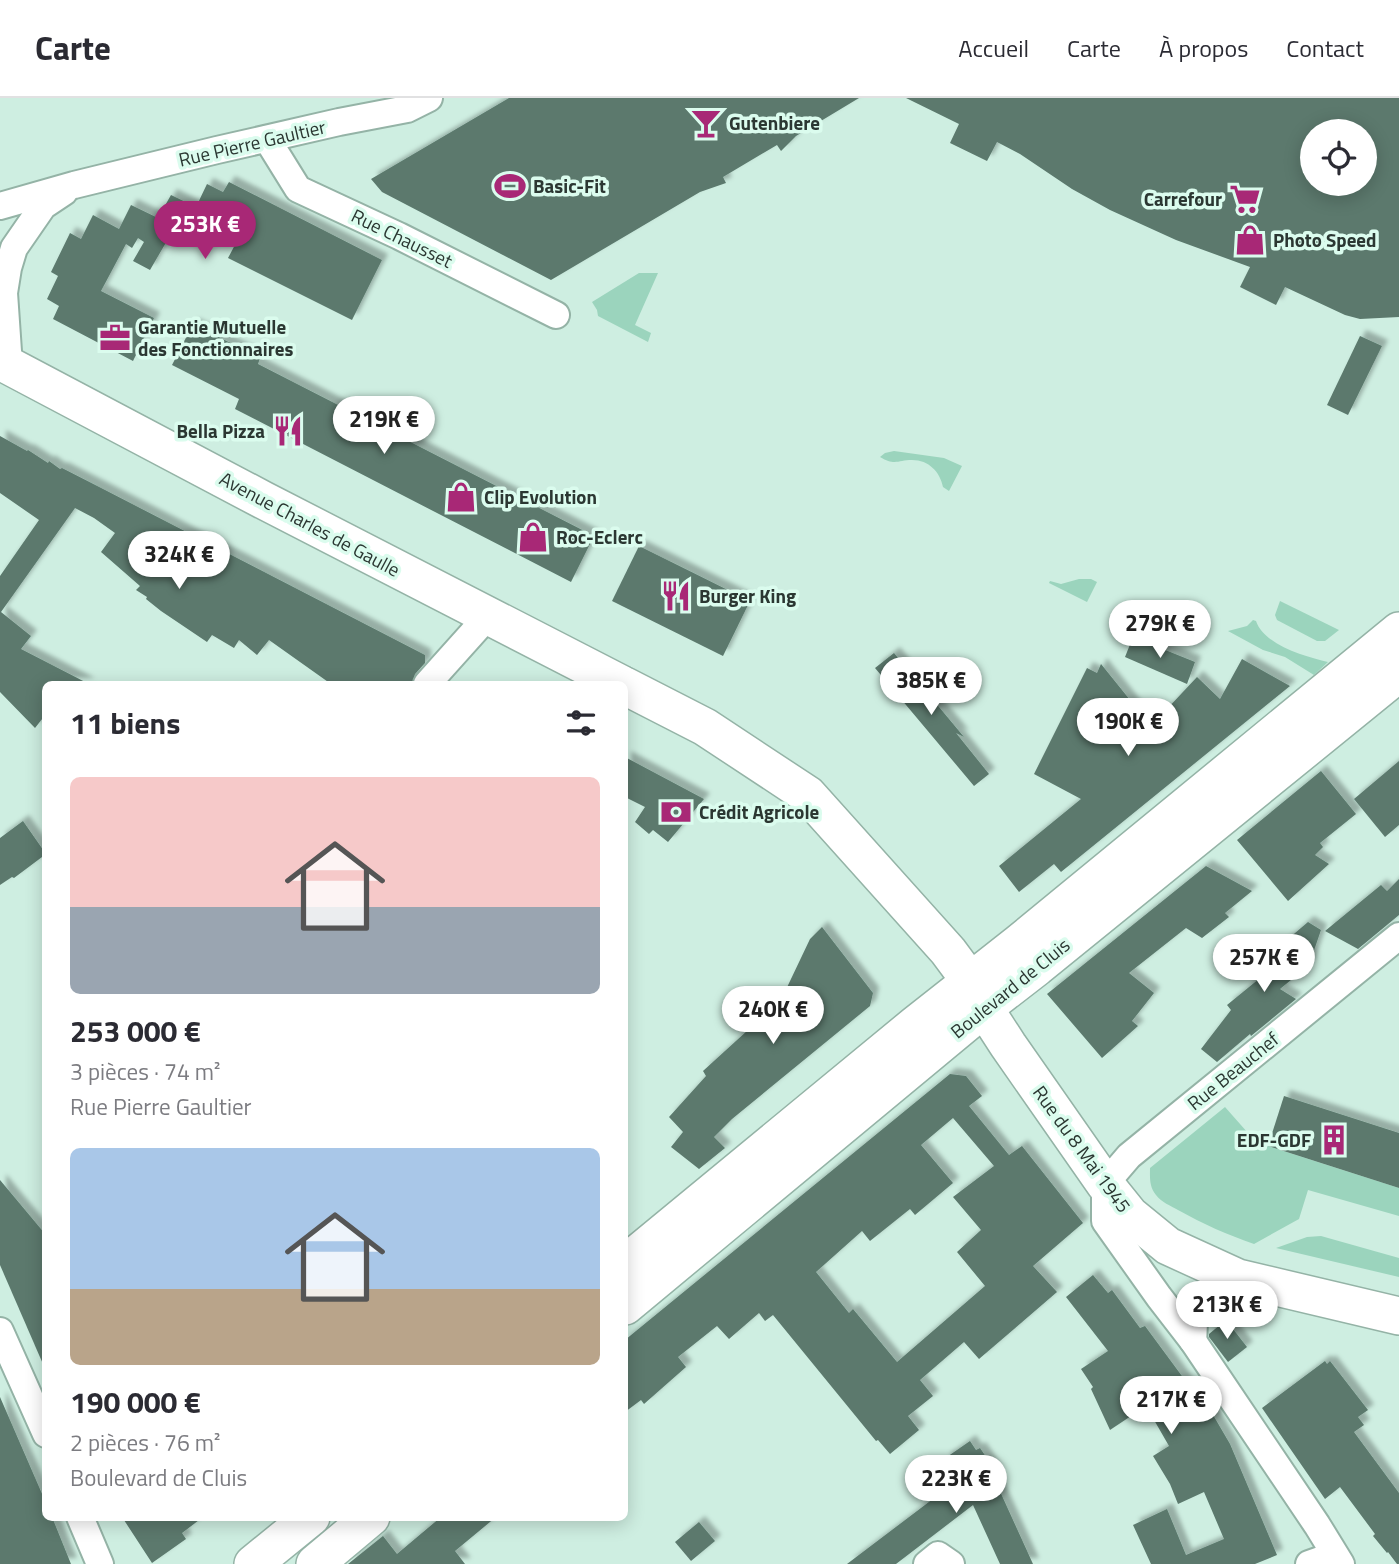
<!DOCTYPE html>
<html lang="fr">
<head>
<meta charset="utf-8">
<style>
  body { margin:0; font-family:"Titillium Web",sans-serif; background:#f7f7f7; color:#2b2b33; height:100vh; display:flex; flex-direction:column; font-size:26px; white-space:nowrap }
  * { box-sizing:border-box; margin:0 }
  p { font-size:23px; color:#7c7c81 }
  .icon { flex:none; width:38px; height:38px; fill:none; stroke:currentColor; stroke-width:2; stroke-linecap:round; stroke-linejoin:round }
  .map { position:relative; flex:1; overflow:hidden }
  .sheet { position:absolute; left:42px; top:583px; width:586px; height:840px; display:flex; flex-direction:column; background:#fff; border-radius:10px; box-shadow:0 4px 18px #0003 }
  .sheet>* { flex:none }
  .buttons { position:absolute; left:1300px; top:21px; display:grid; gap:14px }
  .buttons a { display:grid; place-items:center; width:77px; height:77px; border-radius:50%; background:#fff; box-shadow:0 4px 18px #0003; font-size:35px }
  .price { position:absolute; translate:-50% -60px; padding:0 16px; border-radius:24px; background:#fff; color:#222; font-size:23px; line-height:46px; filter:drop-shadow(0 2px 4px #0008) }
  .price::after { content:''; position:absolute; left:50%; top:42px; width:21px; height:16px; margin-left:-10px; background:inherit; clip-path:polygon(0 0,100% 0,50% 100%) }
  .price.selected { background:#a82876; color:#fff }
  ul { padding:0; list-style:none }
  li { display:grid; align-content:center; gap:14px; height:371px; padding:0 28px }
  li span { display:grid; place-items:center; height:217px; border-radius:10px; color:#555 }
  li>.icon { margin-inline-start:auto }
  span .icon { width:126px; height:126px; fill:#fffc; stroke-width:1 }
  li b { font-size:30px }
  h2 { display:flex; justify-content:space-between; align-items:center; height:84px; padding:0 28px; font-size:30px }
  header { display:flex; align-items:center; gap:42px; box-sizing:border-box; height:98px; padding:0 35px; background:#fff; border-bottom:2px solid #e1e1e2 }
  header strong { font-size:33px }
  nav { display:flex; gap:38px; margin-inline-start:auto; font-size:24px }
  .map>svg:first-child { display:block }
</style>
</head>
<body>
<header>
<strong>Carte</strong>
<nav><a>Accueil</a><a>Carte</a><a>À propos</a><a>Contact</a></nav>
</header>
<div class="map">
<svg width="1399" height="1466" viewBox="0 0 1399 1466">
  <defs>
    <filter id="shadow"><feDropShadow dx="6" dy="-6" stdDeviation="2" flood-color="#0004"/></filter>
  </defs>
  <rect width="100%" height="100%" fill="#ceeee1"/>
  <!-- green -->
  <g fill="#9bd4bd">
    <path d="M639,175H658L635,227L651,235L648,244L598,218L597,212L592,204Z"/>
    <path d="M894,353L944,360L962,368L949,393L943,389C940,374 929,362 912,362C898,362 895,368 880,359L885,355Z"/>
    <path d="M1079,481H1091L1097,484L1087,504L1049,485L1050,483L1061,486Z"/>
    <path d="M1280,503L1339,532L1325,543H1317L1277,522L1275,517Z"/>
    <path d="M1253,522L1256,523C1264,547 1306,559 1328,564L1314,577L1285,559L1263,552L1228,533L1247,528Z"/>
    <path d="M1225,1009L1263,1052L1268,1048L1399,1090V1118L1308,1092L1299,1121L1254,1146C1228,1137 1203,1126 1178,1112C1171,1108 1161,1104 1156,1097C1149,1089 1150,1079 1150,1070Z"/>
    <path d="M1321,1138L1399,1160V1179L1276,1150L1307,1139Z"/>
  </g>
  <!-- building -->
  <g fill="#5b796d" fill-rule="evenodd" filter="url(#shadow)">
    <path d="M509,0H859L796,38L781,53L777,47L723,79L726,85L700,94L551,182L382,94L371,81Z"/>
    <path d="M906,0H1399V219L1360,221L1345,217L1285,189L1276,207L1240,189L1250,169L1176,142L1110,112L1072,91L1020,56L997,44L987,63L950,45L959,26ZM1312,33H1365V86H1312Z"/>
    <path d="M229,84L382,162L352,222L228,160L236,145L201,125L194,139L175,129L150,172L133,163L144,144L138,140L132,150L126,146L101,193L154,220L133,263L53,221L59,208L47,201L58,178L51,174L70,135L81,141L93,117L119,131L131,107L158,120L171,97L196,109L207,86L223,94Z"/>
    <path d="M193,226L260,260L258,266L594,438L571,484L235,311L239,301L172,267Z"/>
    <path d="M1360,238L1382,248L1348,317L1327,307Z"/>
    <path d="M0,338L27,353L28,352L48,365L49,363L60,371L62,370L107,393L425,557V565L415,576L412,586H331L269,542L257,557L239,542L234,550L212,537L207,544L161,513L146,501L147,499L136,492L140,488L101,454L115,435L94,420L75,410L1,514L31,538L21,551L89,586H46V616L35,630L0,594V478L39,422L0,395Z"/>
    <path d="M639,448L750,503L723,558L612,503Z"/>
    <path d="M1133,539L1195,564L1187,586L1125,559Z"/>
    <path d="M894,555L964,639L956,635L989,676L974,688L875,570Z"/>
    <path d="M1242,561L1290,588L1061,774L1054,766L1019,794L999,768L1081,701L1034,676L1087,570L1097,575L1101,566L1151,628L1197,579L1220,601Z"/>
    <path d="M625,659L704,701L668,744L653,732L649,736L635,724L645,709L625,699Z"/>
    <path d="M1399,663V727L1385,739L1354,701Z"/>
    <path d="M1321,673L1356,716L1320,745L1323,749L1315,757L1329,766L1288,803L1237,742Z"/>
    <path d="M23,723L46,756L14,780L12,779L0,787V740Z"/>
    <path d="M1206,768L1252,793L1225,815L1229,819L1202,840L1186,830L1129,875L1154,895L1132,923L1138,928L1102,960L1047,896Z"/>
    <path d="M1399,781V817L1358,851L1325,833L1381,787L1387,793Z"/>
    <path d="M1308,824L1321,832L1309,867L1280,891L1296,901L1251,938L1250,936L1217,964L1201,951L1231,912L1227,907L1276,867L1268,858Z"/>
    <path d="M822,829L873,895L870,908L732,1021L714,1039L725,1050L699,1071L671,1049L683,1034L669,1019L706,978L703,973L781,902L810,841Z"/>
    <path d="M950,976L966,978L982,998L969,1008L1009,1057L1022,1048L1083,1125L1033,1168L1057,1194L979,1261L964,1244L920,1282L933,1298L908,1318L919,1332L890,1356L878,1342L876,1343L773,1217L765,1223L759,1215L729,1241L717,1228L678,1259L686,1269L644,1306L641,1302L625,1314V1242ZM953,1020L994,1068L953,1099L981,1132L957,1154L985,1188L897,1264L853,1211L849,1215L816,1174L862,1133L870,1143L910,1111L915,1117L953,1085L921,1047Z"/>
    <path d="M1284,998L1399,1035V1090L1268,1048Z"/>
    <path d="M0,1082L46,1137V1273L0,1167Z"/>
    <path d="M1093,1177L1108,1195L1112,1192L1140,1230L1145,1228L1207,1312L1209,1310L1230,1346L1277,1457L1255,1466H1151L1133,1427L1167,1411L1186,1457L1224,1441L1204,1394L1178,1406L1170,1386L1153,1358L1169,1348L1146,1308L1110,1332L1091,1291L1093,1289L1081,1271L1108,1253L1066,1199Z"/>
    <path d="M1226,1222L1247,1249L1228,1264L1209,1239V1236Z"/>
    <path d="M1325,1263L1327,1266L1330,1263L1368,1312L1358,1319L1364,1327L1354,1334L1399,1395V1466H1397L1388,1454L1387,1455L1373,1438L1375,1436L1340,1389L1325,1401L1262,1310Z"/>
    <path d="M0,1299L46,1405V1419H52L71,1466H0Z"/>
    <path d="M970,1343L976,1352L980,1350L997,1375L993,1378L1033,1466H1000L973,1407L896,1466H847L958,1382L944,1361Z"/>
    <path d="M122,1419H203L182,1435L186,1441L152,1465Z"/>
    <path d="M441,1419H496L455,1453L465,1466H348L383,1438L397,1456Z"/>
    <path d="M699,1424L715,1443L691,1463L675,1444Z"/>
  </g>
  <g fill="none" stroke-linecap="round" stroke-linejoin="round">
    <!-- street casing -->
    <g stroke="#94b3a6" stroke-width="30">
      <g id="street">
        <path d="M267,41L298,91L399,138L556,217"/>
        <path d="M0,108L74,87L217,52L339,24L407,11L429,0"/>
        <path d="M0,268H9L4,195L8,170L14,150L43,108L64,94"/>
        <path d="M427,586L488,518"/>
        <path d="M0,1233L46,1336"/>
        <path d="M1193,1243C1194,1236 1193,1227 1195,1221C1202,1193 1231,1188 1255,1190"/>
        <path d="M80,1419L100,1466"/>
        <path d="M927,1466L938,1457L951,1466"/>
        <path d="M1309,1466L1326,1460H1336"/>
        <path d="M1341,1466L1317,1427L1193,1243L1159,1199L1105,1123V1086L1129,1058L1399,838"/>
      </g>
    </g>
    <!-- secondary casing -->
    <g stroke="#94b3a6" stroke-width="40">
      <g id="secondary">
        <path d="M0,263L263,402L621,586"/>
        <path d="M625,588L705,629L808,697L948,853L971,884L984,910L1008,947L1105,1086L1130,1117L1168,1148L1238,1180L1399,1218"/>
        <path d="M625,1166L915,927L1019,845L1399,533"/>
        <path d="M625,1208L984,910L1037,869L1399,575"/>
        <path d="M253,1466L311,1419"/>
        <path d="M315,1466L371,1419"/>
      </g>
    </g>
    <!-- street -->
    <use href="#street" stroke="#fff" stroke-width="26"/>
    <!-- secondary -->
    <use href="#secondary" stroke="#fff" stroke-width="37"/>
  </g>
  <!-- icons -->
  <defs>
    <g id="bar-bare" transform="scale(2.415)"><path d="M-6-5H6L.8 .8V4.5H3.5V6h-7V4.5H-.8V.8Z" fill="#a82876" stroke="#dbfcee" stroke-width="2.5" paint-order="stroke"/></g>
    <g id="stadium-bare" transform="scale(2.415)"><path d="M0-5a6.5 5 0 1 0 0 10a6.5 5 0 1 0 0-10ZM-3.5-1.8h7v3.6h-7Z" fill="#a82876" stroke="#dbfcee" stroke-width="2.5" paint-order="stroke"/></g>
    <g id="supermarket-bare" transform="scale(2.415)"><path d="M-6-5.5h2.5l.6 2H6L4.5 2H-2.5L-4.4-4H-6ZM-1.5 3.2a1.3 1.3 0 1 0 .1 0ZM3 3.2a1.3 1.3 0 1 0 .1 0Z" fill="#a82876" stroke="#dbfcee" stroke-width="2.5" paint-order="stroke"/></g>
    <g id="shop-bare" transform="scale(2.415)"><path d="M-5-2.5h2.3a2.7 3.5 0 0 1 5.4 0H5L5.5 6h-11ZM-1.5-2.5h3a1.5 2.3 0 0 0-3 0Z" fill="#a82876" stroke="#dbfcee" stroke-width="2.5" paint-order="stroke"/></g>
    <g id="office-bare" transform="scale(2.415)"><path d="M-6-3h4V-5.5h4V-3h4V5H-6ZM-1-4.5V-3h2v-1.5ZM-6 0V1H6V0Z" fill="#a82876" stroke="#dbfcee" stroke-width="2.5" paint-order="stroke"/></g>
    <g id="restaurant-bare" transform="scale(2.415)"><path d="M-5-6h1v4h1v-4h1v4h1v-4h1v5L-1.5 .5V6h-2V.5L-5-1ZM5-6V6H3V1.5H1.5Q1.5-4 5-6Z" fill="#a82876" stroke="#dbfcee" stroke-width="2.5" paint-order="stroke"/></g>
    <g id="bank-bare" transform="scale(2.415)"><path d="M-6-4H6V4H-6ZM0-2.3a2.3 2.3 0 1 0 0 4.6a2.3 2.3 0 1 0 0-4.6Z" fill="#a82876" stroke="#dbfcee" stroke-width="2.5" paint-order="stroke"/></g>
    <g id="building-bare" transform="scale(2.415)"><path d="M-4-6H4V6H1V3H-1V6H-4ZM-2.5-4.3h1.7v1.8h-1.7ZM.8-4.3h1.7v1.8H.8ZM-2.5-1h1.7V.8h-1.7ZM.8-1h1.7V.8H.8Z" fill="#a82876" stroke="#dbfcee" stroke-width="2.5" paint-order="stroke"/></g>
  </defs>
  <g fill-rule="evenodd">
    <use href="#bar-bare" x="706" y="25"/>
    <use href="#stadium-bare" x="510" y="88"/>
    <use href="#supermarket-bare" x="1245" y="101"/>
    <use href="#shop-bare" x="1250" y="142"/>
    <use href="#office-bare" x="115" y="240"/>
    <use href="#restaurant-bare" x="288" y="333"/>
    <use href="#shop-bare" x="461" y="399"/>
    <use href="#shop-bare" x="533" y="439"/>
    <use href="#restaurant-bare" x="676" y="498"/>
    <use href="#bank-bare" x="676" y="714"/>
    <use href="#building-bare" x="1334" y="1042"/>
  </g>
  <g text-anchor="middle" stroke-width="7" stroke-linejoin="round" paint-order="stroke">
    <!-- poi labels -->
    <g font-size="19" font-weight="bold" fill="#2b3732" stroke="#dbfcee" text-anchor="start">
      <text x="729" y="32">Gutenbiere</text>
      <text x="533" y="95">Basic-Fit</text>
      <text x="1222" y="108" text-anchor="end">Carrefour</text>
      <text x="1273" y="149">Photo Speed</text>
      <text x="138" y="236">Garantie Mutuelle<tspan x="138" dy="22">des Fonctionnaires</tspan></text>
      <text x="265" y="340" text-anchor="end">Bella Pizza</text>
      <text x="484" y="406">Clip Evolution</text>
      <text x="556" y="446">Roc-Eclerc</text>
      <text x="699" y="505">Burger King</text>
      <text x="699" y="721">Crédit Agricole</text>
      <text x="1311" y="1049" text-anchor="end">EDF-GDF</text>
    </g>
    <!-- street labels -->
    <g font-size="19" fill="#2b3732" stroke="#dbfcee">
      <text transform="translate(252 45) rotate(-13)" y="7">Rue Pierre Gaultier</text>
      <text transform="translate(402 140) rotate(26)" y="7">Rue Chausset</text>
      <text transform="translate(310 426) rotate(28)" y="7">Avenue Charles de Gaulle</text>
      <text transform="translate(1010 890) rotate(-39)" y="7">Boulevard de Cluis</text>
      <text transform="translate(1233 973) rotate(-39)" y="7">Rue Beauchef</text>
      <text transform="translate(1082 1051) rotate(54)" y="7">Rue du 8 Mai 1945</text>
    </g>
  </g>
</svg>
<div class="buttons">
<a><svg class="icon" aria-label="locate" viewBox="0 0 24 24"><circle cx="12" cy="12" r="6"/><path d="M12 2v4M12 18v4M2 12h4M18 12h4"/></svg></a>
</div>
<b class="price selected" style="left:205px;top:163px">253K €</b>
<b class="price" style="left:384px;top:358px">219K €</b>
<b class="price" style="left:179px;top:493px">324K €</b>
<b class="price" style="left:1160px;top:562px">279K €</b>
<b class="price" style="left:931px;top:619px">385K €</b>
<b class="price" style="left:1128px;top:660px">190K €</b>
<b class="price" style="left:1264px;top:896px">257K €</b>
<b class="price" style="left:773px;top:948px">240K €</b>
<b class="price" style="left:1227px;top:1243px">213K €</b>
<b class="price" style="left:1171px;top:1338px">217K €</b>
<b class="price" style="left:956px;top:1417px">223K €</b>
<section class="sheet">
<h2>11 biens<svg class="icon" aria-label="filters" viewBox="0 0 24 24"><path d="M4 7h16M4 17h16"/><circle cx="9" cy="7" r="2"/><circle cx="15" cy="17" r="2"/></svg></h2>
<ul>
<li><span style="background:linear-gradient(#f6c9c9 60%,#9aa5b1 0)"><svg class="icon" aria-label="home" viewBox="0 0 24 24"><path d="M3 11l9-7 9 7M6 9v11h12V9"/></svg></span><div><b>253 000 €</b><p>3 pièces · 74 m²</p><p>Rue Pierre Gaultier</p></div></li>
<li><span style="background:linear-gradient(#a9c7e8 65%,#b9a48a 0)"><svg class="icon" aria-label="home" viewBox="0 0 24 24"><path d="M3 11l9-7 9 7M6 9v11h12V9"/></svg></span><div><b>190 000 €</b><p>2 pièces · 76 m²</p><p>Boulevard de Cluis</p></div></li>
</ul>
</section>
</div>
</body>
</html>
